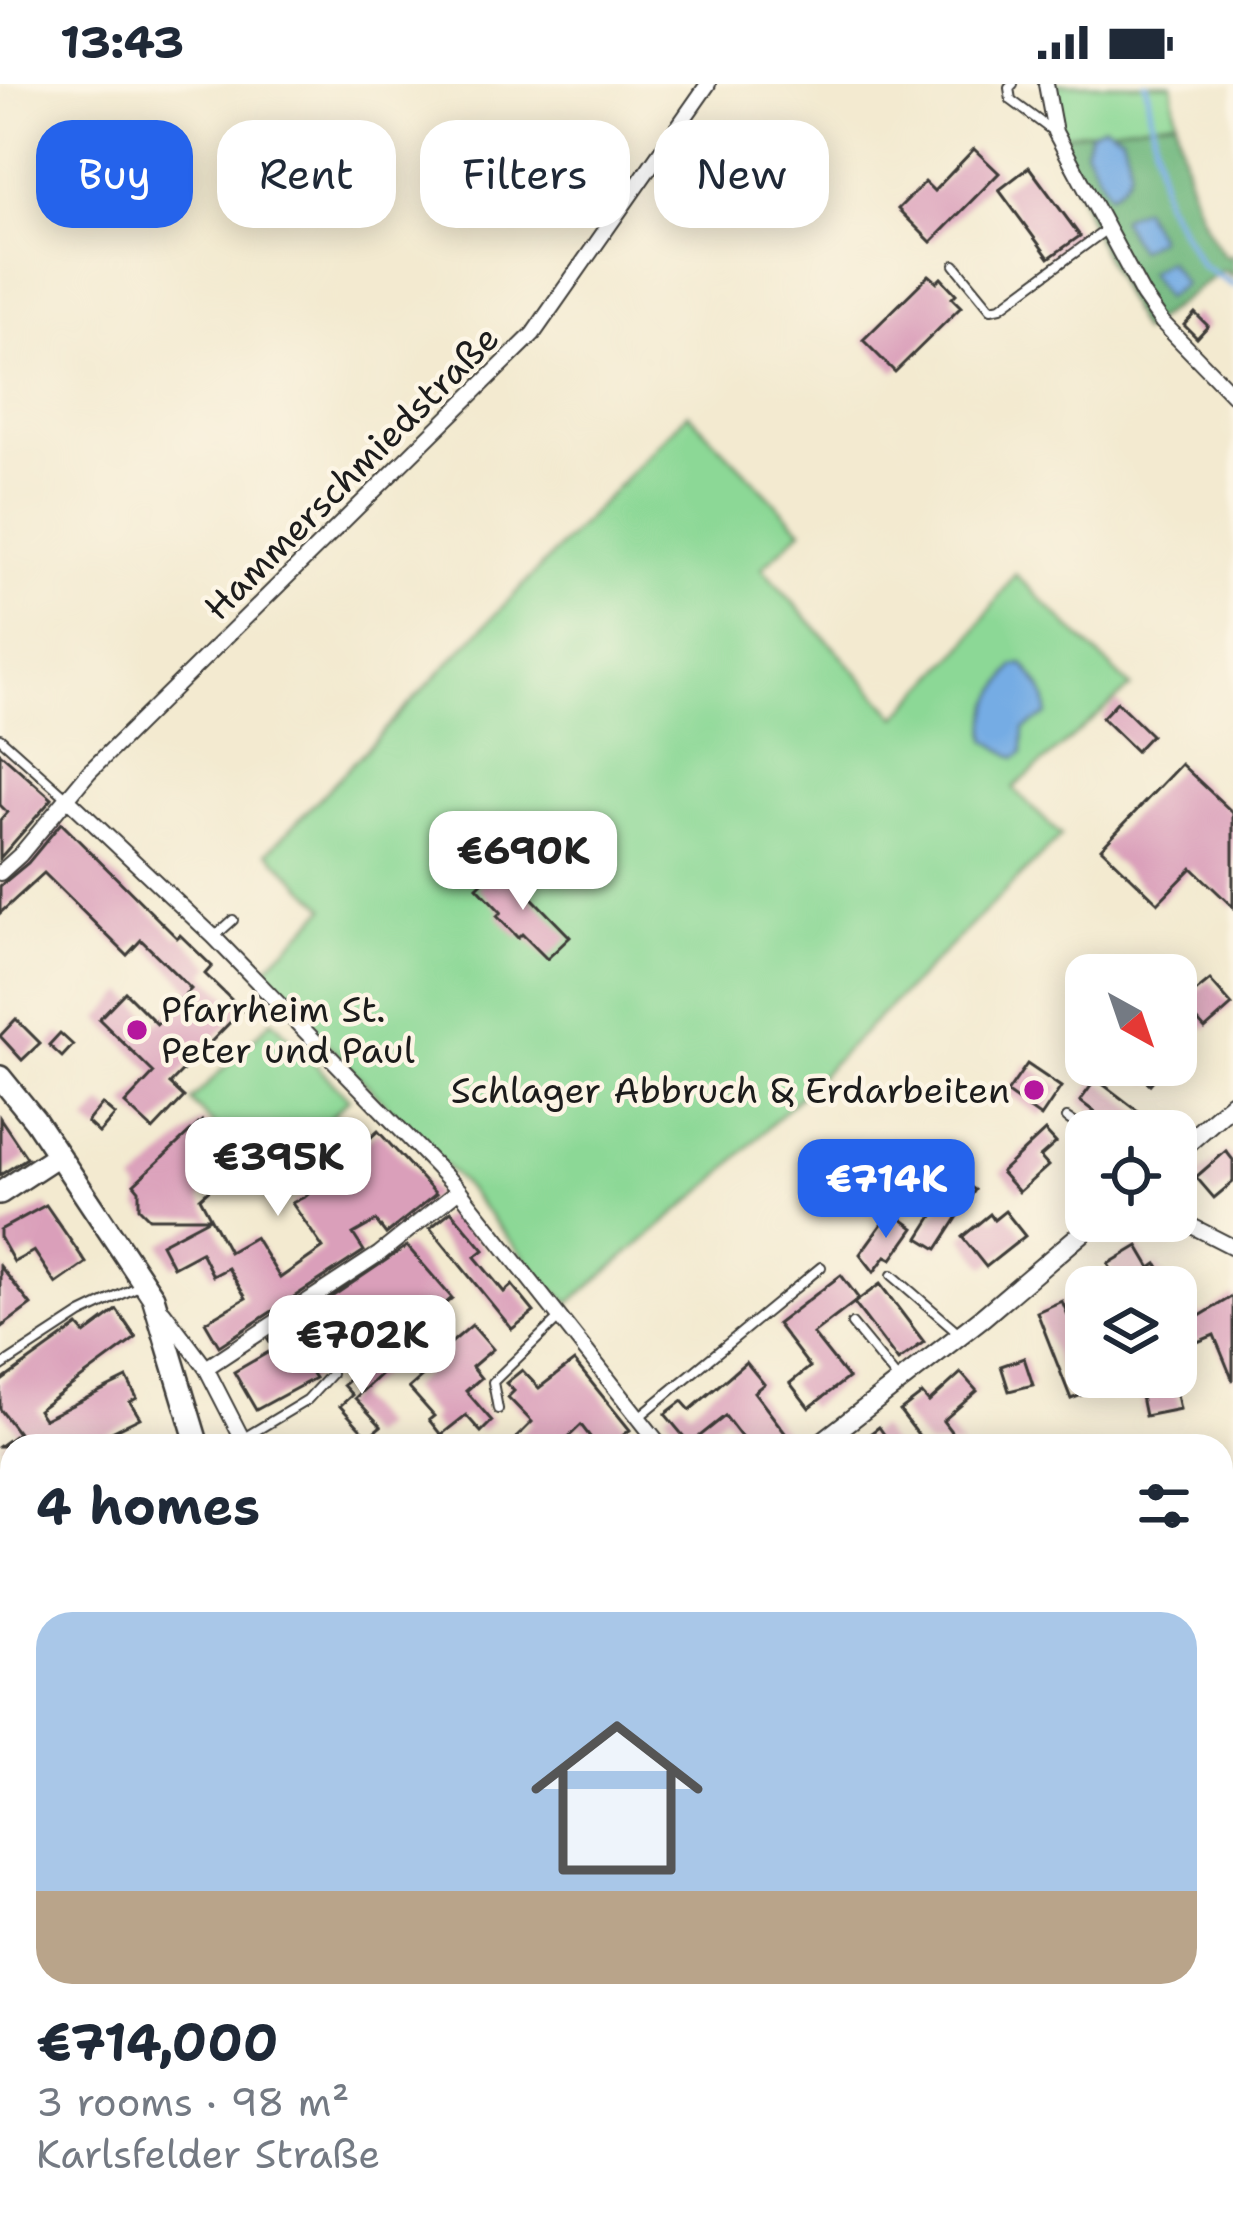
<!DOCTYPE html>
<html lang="en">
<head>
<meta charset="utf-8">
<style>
  body { margin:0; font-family:"Shantell Sans",sans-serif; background:#f6f6f7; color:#1f2937; height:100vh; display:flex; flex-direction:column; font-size:45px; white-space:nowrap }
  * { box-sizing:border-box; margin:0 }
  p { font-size:39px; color:#747a83 }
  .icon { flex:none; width:66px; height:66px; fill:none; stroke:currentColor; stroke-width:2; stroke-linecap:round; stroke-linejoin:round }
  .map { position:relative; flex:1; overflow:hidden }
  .sheet { position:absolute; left:0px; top:1350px; width:1233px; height:807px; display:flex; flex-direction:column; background:#fff; border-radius:36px 36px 0 0; box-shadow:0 6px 30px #0003 }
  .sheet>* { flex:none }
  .top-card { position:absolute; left:36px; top:36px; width:1161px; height:108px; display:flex; gap:24px }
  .needle { width:78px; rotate:140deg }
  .controls { position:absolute; left:1065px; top:870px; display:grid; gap:24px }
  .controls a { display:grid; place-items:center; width:132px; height:132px; border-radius:24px; background:#fff; box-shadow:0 6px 30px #0003; font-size:60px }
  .price { position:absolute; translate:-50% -102px; padding:0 27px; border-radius:24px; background:#fff; color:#222; font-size:39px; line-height:78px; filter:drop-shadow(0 3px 6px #0008) }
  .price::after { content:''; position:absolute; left:50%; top:72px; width:36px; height:27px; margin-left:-18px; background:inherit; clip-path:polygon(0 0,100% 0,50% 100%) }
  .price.active { background:#2563eb; color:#fff }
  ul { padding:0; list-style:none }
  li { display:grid; align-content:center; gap:24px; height:636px; padding:0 36px }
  li span { display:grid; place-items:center; height:372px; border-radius:36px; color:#555 }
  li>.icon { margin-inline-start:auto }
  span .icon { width:216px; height:216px; fill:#fffc; stroke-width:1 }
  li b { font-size:51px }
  h2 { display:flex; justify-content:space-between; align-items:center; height:144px; padding:0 36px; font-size:51px }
  .chip { padding:0 42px; border-radius:36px; background:#fff; box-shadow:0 6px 30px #0003; font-size:42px; line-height:108px }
  .chip.active { background:#2563eb; color:#fff }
  .status { display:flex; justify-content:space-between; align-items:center; height:84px; padding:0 60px; background:#fff; direction:ltr }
  .status svg { height:33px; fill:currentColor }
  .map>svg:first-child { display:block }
</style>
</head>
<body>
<div class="status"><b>13:43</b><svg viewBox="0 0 49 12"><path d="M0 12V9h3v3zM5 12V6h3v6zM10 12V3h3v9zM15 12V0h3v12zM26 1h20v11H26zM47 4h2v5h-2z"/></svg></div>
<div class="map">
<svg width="1233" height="2155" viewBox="0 0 1233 2155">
  <rect width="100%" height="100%" fill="#fcf5e5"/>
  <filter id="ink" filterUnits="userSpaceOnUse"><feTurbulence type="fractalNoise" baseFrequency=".00833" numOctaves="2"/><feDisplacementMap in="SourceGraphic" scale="24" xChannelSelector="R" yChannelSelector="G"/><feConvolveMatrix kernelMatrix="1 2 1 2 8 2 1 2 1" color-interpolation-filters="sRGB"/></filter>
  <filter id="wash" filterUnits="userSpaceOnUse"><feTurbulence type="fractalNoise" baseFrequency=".004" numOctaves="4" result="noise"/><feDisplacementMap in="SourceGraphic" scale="48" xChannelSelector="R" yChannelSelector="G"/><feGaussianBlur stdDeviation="2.7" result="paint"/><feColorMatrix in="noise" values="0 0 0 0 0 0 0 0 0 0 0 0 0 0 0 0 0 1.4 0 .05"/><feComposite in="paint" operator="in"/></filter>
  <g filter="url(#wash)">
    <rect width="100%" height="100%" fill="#f3ead0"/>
    <!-- green -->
    <g fill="#8cd896" stroke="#547a59" stroke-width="3">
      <path d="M1048,0H1172L1176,35L1057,52Z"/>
      <path d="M688,329L802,446L762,484L897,633L965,561L1015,490L1131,603L1013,704L1061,752L711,1100L570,1219L550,1204L461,1098L260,890L326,824L268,768Z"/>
      <path d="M272,936L349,1015L266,1095L191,1017Z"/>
      <path d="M1233,1657V1817L1221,1808V1664Z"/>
      <path d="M12,2092V2145H236L240,2155H0V2098Z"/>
      <path d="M565,2145H837L823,2155H547Z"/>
    </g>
    <!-- forest -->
    <path fill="#71b87f" stroke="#466a4e" stroke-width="3" d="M1176,35C1186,85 1193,131 1225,172L1233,171V192L1223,186L1141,247L1096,155L1057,52Z"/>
    <!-- water -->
    <g fill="#75ace4" stroke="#486480" stroke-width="3">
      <path d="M1104,41L1122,51C1130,79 1138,92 1109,110L1085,65L1090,48Z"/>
      <path d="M1142,124L1158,154L1138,166L1120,134Z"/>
      <path d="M1167,177L1184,200L1165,214L1148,188Z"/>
      <path d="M1023,580C1037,596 1048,609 1047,631L1024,645L1023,669L1015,674L987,656C983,624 997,608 1014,582Z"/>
    </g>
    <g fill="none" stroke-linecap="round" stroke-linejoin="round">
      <!-- stream -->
      <g stroke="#75ace4" stroke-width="6">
        <path d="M1146,0L1164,116L1201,181L1233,201"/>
        <path d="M1184,2145L1194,2155"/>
      </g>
    </g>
    <g id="blocks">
      <!-- building -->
      <g fill="#da9fba">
        <path d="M974,65L999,89L931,158L898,125L925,98L934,107Z"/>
        <path d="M1029,83L1080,152L1049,174L999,106Z"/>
        <path d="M929,191L937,198L941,194L956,210L952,214L961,223L895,288L863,256Z"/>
        <path d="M1195,229L1208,242L1197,254L1184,241Z"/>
        <path d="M1117,618L1151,651L1136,667L1102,634Z"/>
        <path d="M0,669L52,715L0,774V736L7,728L0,721Z"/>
        <path d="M1181,680L1233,729V823L1192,784L1158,819L1101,764Z"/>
        <path d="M61,739L177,854L180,851L212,882L205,890L242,926L170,1000L184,1013L153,1046L125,1020L154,989L99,935L125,908L157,940L191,905L141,856L127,871L44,789L0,829V802L28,779Z"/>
        <path d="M500,781L570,853L547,875L522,850L518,854L497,832L501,828L477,803Z"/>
        <path d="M1210,896L1232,921L1205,945L1182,919Z"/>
        <path d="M16,935L40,959L22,976L0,952Z"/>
        <path d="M60,949L73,961L62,973L49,961Z"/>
        <path d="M1027,980L1061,1003L1041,1033L1007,1009Z"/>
        <path d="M1128,981H1166L1150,1000Z"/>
        <path d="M1096,995L1142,1030L1129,1047H1106L1096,1038L1101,1033L1080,1017Z"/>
        <path d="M102,1020L115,1031L99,1049L87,1038Z"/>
        <path d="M0,1034L27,1074L0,1091Z"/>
        <path d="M202,1037L239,1079L200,1114L229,1168L255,1153L280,1194L323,1164L292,1119L306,1112L378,1047L436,1110L386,1150L376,1137L353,1150L364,1167L219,1262L205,1238L246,1214L228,1184L213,1192L201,1168L173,1183L161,1160L210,1134H149L139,1124V1106L134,1100Z"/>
        <path d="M1045,1047L1056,1059L1040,1073L1048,1082L1019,1108L1001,1088Z"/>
        <path d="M1226,1067L1233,1076V1098L1214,1114L1196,1093Z"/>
        <path d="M957,1094L975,1106L937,1165L919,1154Z"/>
        <path d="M46,1121L86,1179L56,1200L34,1167L14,1178L0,1153V1146Z"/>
        <path d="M451,1127L484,1166L475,1173L504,1208L512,1201L534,1228L512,1245L430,1144Z"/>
        <path d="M891,1127L914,1144L892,1175L886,1172L874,1188L860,1170Z"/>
        <path d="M1005,1127L1025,1152L986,1183L962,1153L990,1130L994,1136Z"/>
        <path d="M407,1162L452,1214L427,1236L432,1243L382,1281L345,1235L309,1259L323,1279L311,1288L315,1294L256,1326L234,1288L274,1265L268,1256Z"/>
        <path d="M1138,1162L1151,1184L1157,1180L1167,1197L1157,1203H1122L1108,1180Z"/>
        <path d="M0,1182L31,1221L0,1244Z"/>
        <path d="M841,1191L859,1215L813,1250L848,1294L809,1324L790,1299L810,1283L777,1240Z"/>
        <path d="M880,1200L924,1258L898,1277L854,1219Z"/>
        <path d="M1233,1212V1297L1214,1251L1176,1267V1232L1195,1225L1198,1233Z"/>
        <path d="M1062,1217L1070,1236L1086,1230V1255L1081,1257L1086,1271V1293L1126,1294L1071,1315L1037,1228Z"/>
        <path d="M117,1226L136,1254L38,1326L44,1335L127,1294L137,1314L130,1318L140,1334L83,1362H0L18,1349L0,1325V1298L78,1242L85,1250Z"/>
        <path d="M472,1241L493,1265L472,1283L481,1294L466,1307L492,1337L481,1348L466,1331L441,1351L429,1336L434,1332L409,1304L449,1269L445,1264Z"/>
        <path d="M373,1274L385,1286L355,1314L381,1342L368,1353L340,1322L352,1311L343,1301Z"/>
        <path d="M1024,1274L1033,1301L1009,1307L1001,1282Z"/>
        <path d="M574,1277L630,1346L609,1362H597L581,1341L559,1362H508L532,1338L508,1313L514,1307L506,1299L522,1286L539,1304Z"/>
        <path d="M746,1278L764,1300L754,1308L795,1362H748L725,1332L690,1360L665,1330L682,1317L690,1326Z"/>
        <path d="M961,1289L977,1307L943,1337L962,1362H927L900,1327L922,1310L929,1318Z"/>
        <path d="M1137,1293H1173L1180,1325L1145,1332Z"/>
        <path d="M879,1343L892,1362H854Z"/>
      </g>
    </g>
  </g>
  <g filter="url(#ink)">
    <use href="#blocks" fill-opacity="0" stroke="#3c3b37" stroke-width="3"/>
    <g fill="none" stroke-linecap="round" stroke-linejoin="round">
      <!-- service casing -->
      <g stroke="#3c3b37" stroke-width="12">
        <g id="service">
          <path d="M1013,0L1009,4L1011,16L1054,48"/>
          <path d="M955,181L991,225L1001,223L1107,145"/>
          <path d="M0,654L66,713"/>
          <path d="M214,853L233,836"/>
          <path d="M1067,1034L1086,1047"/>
          <path d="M892,1191L959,1249"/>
          <path d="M852,1240L899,1297"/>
          <path d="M0,1283L81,1230L143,1200"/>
          <path d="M498,1325L493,1298L559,1234"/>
          <path d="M640,1332L821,1183"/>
          <path d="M242,1355L307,1316L331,1290"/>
          <path d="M0,1787L12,1809"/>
        </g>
      </g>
      <!-- minor casing -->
      <g stroke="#3c3b37" stroke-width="18">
        <g id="minor">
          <path d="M1046,0L1055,48L1143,211L1162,238L1233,311"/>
          <path d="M69,716L214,853L459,1106L661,1362"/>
          <path d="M0,789L20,771L89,688L533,250L708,0"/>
          <path d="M1176,1134L1233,1163"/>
          <path d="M163,1227L206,1284L246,1362"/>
          <path d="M206,1284L379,1170L459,1106"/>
          <path d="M0,1746L12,1734"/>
          <path d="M1221,1799L1233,1809"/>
          <path d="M0,1828L12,1827"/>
          <path d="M1166,2145L1176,2155"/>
        </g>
      </g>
      <!-- tertiary casing -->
      <g stroke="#3c3b37" stroke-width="22">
        <g id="tertiary">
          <path d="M1176,1069L1233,1019"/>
          <path d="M817,1362L982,1234L1096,1137"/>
        </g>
      </g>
      <!-- secondary casing -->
      <g stroke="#3c3b37" stroke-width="26">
        <g id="secondary">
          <path d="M0,993L35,1036L153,1213L198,1362"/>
          <path d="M0,1109L58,1071"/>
          <path d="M392,2145L395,2155"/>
        </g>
      </g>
      <!-- service -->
      <use href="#service" stroke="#fff" stroke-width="8"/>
      <!-- minor -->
      <use href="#minor" stroke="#fff" stroke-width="14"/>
      <!-- tertiary -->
      <use href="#tertiary" stroke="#fff" stroke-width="18"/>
      <!-- secondary -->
      <use href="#secondary" stroke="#fff" stroke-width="21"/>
    </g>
  </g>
  <!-- markers -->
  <g fill="#b5179e" stroke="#fcf5e5" stroke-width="4.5">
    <circle cx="137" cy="946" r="12"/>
    <circle cx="1034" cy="1006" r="12"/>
  </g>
  <g text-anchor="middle" stroke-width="9" stroke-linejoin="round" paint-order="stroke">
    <!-- street labels -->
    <g font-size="36" fill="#1c1c1c" stroke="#fcf5e5">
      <text transform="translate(351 388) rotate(-45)" y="13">Hammerschmiedstraße</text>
    </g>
    <!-- poi labels -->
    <g font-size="36" fill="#1c1c1c" stroke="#fcf5e5" text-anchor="start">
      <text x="161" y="938">Pfarrheim St.<tspan x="161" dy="41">Peter und Paul</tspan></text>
      <text x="1010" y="1019" text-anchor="end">Schlager Abbruch &amp; Erdarbeiten</text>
    </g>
  </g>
</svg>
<div class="controls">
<a><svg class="needle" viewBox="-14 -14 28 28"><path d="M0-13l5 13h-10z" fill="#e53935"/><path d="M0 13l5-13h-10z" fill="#747a83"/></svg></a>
<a><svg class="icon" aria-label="locate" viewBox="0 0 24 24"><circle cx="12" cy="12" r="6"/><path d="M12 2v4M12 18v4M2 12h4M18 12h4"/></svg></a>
<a><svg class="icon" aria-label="layers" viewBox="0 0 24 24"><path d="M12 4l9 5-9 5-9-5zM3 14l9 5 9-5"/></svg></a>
</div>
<b class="price" style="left:523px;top:829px">€690K</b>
<b class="price" style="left:278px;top:1135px">€395K</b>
<b class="price active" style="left:886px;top:1157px">€714K</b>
<b class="price" style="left:362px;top:1313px">€702K</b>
<div class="top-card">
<a class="chip active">Buy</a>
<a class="chip">Rent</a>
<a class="chip">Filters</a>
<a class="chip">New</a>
</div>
<section class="sheet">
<h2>4 homes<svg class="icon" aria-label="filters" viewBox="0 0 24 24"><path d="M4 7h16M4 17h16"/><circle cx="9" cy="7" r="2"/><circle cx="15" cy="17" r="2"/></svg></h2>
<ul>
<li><span style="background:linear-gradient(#a9c7e8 75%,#b9a48a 0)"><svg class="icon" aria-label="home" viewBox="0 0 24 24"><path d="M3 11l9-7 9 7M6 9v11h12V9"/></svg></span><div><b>€714,000</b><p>3 rooms · 98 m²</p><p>Karlsfelder Straße</p></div></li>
</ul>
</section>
</div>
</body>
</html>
